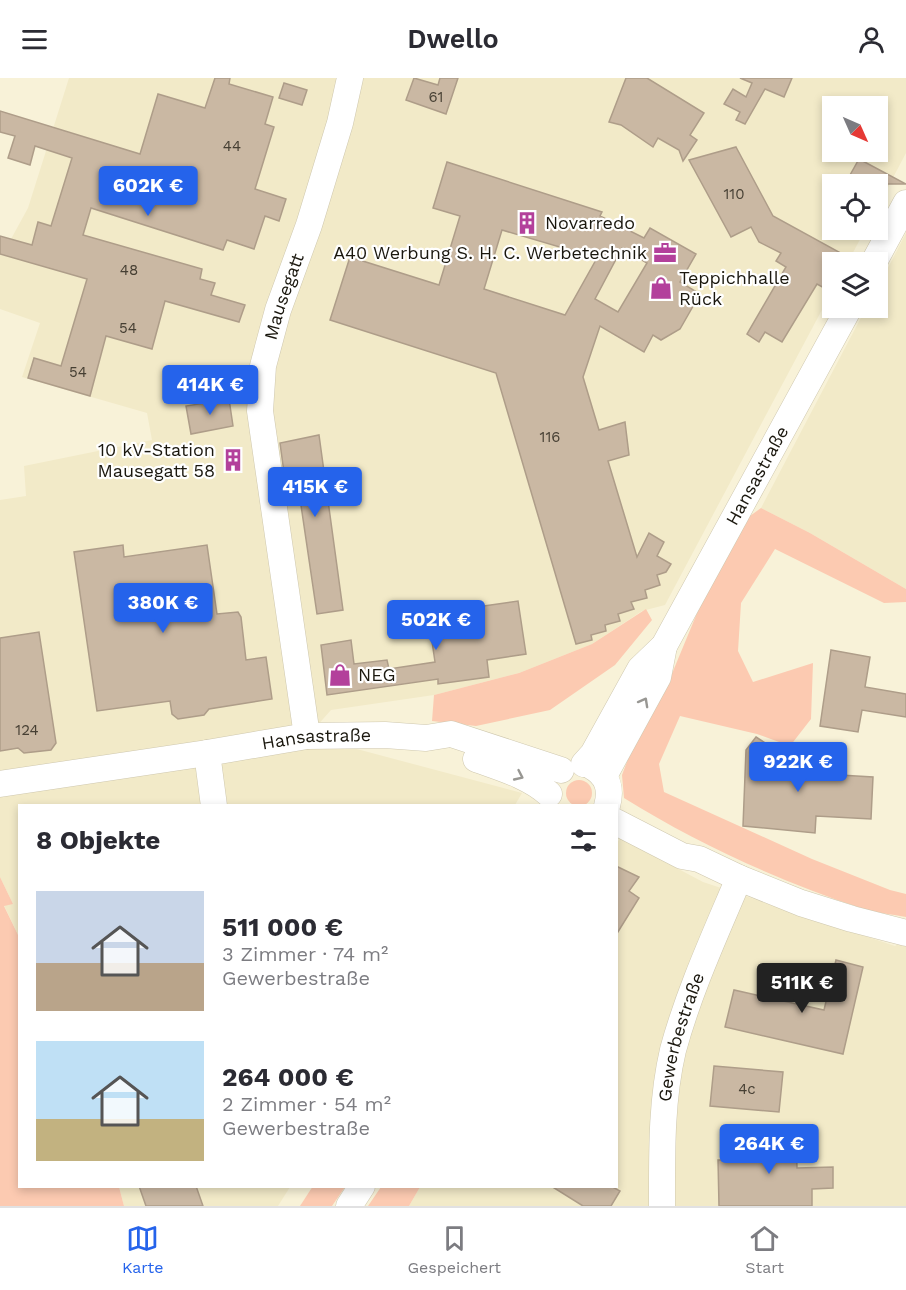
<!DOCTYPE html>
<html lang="de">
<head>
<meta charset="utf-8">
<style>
  body { margin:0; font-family:"Work Sans",sans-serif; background:#f7f7f7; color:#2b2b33; height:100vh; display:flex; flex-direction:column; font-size:22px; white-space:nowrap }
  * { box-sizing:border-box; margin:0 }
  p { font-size:20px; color:#7c7c81 }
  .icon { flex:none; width:33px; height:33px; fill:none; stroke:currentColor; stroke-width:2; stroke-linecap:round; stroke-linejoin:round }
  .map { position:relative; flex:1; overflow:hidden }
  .side { position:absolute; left:18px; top:726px; width:600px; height:384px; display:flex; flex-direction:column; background:#fff; border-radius:0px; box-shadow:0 3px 9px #0003 }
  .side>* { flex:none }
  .needle { width:39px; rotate:135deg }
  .tools { position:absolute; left:822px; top:18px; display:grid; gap:12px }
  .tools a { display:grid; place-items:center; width:66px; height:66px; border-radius:0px; background:#fff; box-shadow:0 3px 9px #0003; font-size:30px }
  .price { position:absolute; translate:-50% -51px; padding:0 14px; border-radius:6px; background:#2563eb; color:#fff; font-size:20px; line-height:39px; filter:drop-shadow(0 2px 3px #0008) }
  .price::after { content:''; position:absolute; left:50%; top:36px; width:18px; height:14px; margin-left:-9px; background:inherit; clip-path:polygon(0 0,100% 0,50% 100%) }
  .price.current { background:#222; color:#fff }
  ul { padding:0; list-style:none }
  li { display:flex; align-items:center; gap:18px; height:150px; padding:0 18px }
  li span { display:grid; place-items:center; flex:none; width:168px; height:120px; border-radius:0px; color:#555 }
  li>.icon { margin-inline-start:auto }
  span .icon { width:72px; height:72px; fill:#fffc; stroke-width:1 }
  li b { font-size:26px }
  h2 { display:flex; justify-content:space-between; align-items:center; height:72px; padding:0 18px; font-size:26px }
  header { display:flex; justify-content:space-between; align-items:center; height:78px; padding:0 18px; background:#fff; font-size:27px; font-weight:600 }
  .menu { display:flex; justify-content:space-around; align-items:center; height:84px; border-top:2px solid #e1e1e2; background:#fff; font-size:16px; color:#7c7c81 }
  .menu a { display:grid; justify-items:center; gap:3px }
  .menu .current { color:#2563eb }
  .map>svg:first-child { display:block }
</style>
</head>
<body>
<header><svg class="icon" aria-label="menu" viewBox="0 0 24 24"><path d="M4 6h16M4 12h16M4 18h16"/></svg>Dwello<svg class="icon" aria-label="person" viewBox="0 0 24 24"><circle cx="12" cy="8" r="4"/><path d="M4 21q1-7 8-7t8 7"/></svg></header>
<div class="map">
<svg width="906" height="1128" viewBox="0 0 906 1128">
  <rect width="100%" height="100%" fill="#f8f2d8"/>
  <!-- built -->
  <g fill="#f2eac8" fill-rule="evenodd">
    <path d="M69,0H906V75L878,128V106H832V152H865L848,184H832V213L665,527L642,533L592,566L519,595L434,617L331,632L308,658L522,715L515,727L20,728L19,859L4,827L13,826L0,799V422L26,418L24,388L152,362L147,335L22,299L40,245L0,231V177L6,178L11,161L28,130ZM832,28H878V74H832Z"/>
    <path d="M906,155V511L810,455L761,430L866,230H878V209Z"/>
    <path d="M620,760L703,804L895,868L906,861V1128H409L420,1109L616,1108V767Z"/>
    <path d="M119,1109H290L278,1128H124Z"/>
  </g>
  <!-- green -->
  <g fill="#fccab1">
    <path d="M761,430L810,455L906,511V524L884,525L775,471L741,525L738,573L753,604L813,585L811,641L790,668L757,656L680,638L659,686L664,714L812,781L890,812L906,816V839C891,836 875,835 861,830C781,804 696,765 624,720L622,697L637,657L671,598L700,528L750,438Z"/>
    <path d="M646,531L652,542L615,587L550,632L476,648L432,643L434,617L519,595L592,566Z"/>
    <circle cx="579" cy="715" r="13"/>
    <path d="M0,799L13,826L4,828L19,859L20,1108L119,1109L124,1128H0Z"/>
    <path d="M313,1108H345V1109L332,1128H300Z"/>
    <path d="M381,1109V1108L420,1109L409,1128H368Z"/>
  </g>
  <!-- building -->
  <g fill="#cab8a3" stroke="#ae9d89" stroke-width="1.5" fill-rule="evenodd">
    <path d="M215,0H230L229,6L273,19L265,46L274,49L255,111L286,121L279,143L265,138L254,171L227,162L223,172L91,130L83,157L202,191L200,201L215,205L211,217L245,227L239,244L165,223L152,271L106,258L90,318L28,300L34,280L61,288L87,201L0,176V158L32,167L38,144L51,148L72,80L35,68L30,87L8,80L15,58L0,54V33L140,76L158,16L205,30Z"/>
    <path d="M414,0L438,7L440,0H458L446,36L406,22Z"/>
    <path d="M626,0H647L704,35L690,57L697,62L683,83L679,72L658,60L653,69L621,47L609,44Z"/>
    <path d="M740,0H792L784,19L765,11L745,46L736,42L740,34L724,26L733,11L746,19L752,5Z"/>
    <path d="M284,5L307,12L302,27L279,20Z"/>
    <path d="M736,69L773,138L857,184H832V199L826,211L817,206L782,264L765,254L759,264L747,256L786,189L776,183L781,175L759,164L751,149L731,159L689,82Z"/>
    <path d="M859,81L906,106H845Z"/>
    <path d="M447,84L602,134L600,138L644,160L650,150L696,176L680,204L700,216L680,251L661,262L653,257L644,274L600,248L583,299L599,352L625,344L629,377L608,383L637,479L649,455L664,464L657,478L671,486L666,494L657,497L660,507L645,512L647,520L631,524L634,531L618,536L620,543L605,547L606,553L591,557L592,562L576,566L496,295L330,242L350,179L439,207L460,138L433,130ZM502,152L597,180L565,237L484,211ZM622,170L647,185L618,234L595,221Z"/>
    <path d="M229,321L233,348L191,356L186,328Z"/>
    <path d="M319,357L343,532L317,536L298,407L286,409L280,365Z"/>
    <path d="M123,467L124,479L207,467L217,536L238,534L241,539L246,582L266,579L272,621L209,631L204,637L178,641L172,636L170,623L97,633L74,474Z"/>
    <path d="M518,523L526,576L487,582L489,599L438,606V601L327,617L321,567L351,562L354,586L387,582L389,591L435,584L428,536Z"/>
    <path d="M39,554L56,665L51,672L24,675L18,670L0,673V560Z"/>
    <path d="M831,572L870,579L865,609L906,616V639L862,632L858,654L820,648Z"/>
    <path d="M756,659L790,681L789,694L873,699L871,741L816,738L815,755L743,748L746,672Z"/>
    <path d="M616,788L639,799L629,813L639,820L616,857Z"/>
    <path d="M836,882L863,889L843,976L725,949L734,912L824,932Z"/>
    <path d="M714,988L783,994L779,1034L710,1028Z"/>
    <path d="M796,1058L797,1090L833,1089V1110L812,1111V1128H719L718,1082H736V1059Z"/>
    <path d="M139,1108H196L203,1128H146Z"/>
    <path d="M551,1108H611L620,1113L611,1128H583Z"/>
  </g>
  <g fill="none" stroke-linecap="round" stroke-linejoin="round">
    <!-- minor casing -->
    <g stroke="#cfc8af" stroke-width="27">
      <g id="minor">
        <path d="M874,184L906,125"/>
        <path id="s1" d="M307,658L260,333L263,288L278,232L309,147L340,45L350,0"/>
        <path d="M476,681C501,690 529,698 549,716"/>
        <path id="s2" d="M584,686L593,676L640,591L664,568L849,230"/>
        <path d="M591,688C607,697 612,710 607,728"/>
        <path d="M604,698L658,599L664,568"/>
        <path d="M0,706L207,675"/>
        <path id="s3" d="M214,728L207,675L307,658L385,657L426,660L451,656L561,692"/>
        <path d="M616,744L682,778L699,781L739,800L801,825L852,841L906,855"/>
        <path d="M349,1128L362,1108"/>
        <path id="s4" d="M662,1128C662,1076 661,1023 673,972C689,913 715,857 739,800"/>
      </g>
    </g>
    <!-- minor -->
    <use href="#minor" stroke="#fff" stroke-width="26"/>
  </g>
  <!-- one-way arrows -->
  <defs><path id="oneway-chevron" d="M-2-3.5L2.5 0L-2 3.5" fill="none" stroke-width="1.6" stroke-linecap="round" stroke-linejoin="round" transform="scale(1.5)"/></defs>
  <g stroke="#989793">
    <use href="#oneway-chevron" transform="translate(644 624) rotate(-61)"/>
    <use href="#oneway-chevron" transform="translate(519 698) rotate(25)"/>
  </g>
  <!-- icons -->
  <defs>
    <g id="building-bare" transform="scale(1.8)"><path d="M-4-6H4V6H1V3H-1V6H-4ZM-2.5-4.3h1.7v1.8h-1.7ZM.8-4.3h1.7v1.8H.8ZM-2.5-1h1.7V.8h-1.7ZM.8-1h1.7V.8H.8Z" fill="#b3409b" stroke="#fff" stroke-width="2.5" paint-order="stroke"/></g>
    <g id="office-bare" transform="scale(1.8)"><path d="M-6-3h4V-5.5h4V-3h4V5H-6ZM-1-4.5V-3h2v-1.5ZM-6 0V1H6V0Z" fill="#b3409b" stroke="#fff" stroke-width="2.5" paint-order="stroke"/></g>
    <g id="shop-bare" transform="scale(1.8)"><path d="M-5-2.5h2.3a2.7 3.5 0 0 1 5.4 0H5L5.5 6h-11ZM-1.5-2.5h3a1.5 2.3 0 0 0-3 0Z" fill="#b3409b" stroke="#fff" stroke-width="2.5" paint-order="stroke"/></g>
  </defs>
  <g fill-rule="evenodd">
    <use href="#building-bare" x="527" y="145"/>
    <use href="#office-bare" x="665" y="175"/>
    <use href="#shop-bare" x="661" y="210"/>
    <use href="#building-bare" x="233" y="382"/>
    <use href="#shop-bare" x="340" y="597"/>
  </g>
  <g text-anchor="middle" stroke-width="4.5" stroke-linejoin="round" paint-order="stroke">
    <!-- number labels -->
    <g font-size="15" fill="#463f33">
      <text x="436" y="24">61</text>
      <text x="232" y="73">44</text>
      <text x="734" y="121">110</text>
      <text x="129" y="197">48</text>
      <text x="128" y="255">54</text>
      <text x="78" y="299">54</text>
      <text x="550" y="364">116</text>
      <text x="27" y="657">124</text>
      <text x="747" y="1016">4c</text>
    </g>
    <!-- poi labels -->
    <g font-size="18" fill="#1a170e" stroke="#fff" text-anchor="start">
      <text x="545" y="151">Novarredo</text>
      <text x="647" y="181" text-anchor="end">A40 Werbung S. H. C. Werbetechnik</text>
      <text x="679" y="206">Teppichhalle<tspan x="679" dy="21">Rück</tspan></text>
      <text x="215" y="378" text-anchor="end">10 kV-Station<tspan x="215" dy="21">Mausegatt 58</tspan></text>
      <text x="358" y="603">NEG</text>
    </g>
    <!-- street labels -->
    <g font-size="18" fill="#1a170e" stroke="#fff">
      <text dy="6" stroke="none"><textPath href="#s1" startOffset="446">Mausegatt</textPath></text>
      <text dy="6" stroke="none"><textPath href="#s2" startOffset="338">Hansastraße</textPath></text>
      <text dy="6" stroke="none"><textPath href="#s3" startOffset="164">Hansastraße</textPath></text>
      <text dy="6" stroke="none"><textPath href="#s4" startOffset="171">Gewerbestraße</textPath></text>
    </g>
  </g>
</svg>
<div class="tools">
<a><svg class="needle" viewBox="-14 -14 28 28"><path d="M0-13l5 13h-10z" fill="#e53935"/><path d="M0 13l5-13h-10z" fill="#7c7c81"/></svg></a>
<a><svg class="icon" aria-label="locate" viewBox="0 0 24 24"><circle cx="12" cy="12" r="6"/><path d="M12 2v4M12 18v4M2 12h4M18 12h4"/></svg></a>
<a><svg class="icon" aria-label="layers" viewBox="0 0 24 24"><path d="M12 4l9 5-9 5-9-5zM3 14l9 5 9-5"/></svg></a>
</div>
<b class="price" style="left:148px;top:139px">602K €</b>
<b class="price" style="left:210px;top:338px">414K €</b>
<b class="price" style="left:315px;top:440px">415K €</b>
<b class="price" style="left:163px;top:556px">380K €</b>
<b class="price" style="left:436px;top:573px">502K €</b>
<b class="price" style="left:798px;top:715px">922K €</b>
<b class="price current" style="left:802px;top:936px">511K €</b>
<b class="price" style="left:769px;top:1097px">264K €</b>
<section class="side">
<h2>8 Objekte<svg class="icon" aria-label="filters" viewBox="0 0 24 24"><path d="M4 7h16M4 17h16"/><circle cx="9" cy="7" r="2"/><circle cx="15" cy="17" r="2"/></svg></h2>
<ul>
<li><span style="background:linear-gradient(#c9d6e8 60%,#b9a48a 0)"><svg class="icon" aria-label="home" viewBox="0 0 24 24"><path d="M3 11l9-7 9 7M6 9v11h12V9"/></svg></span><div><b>511 000 €</b><p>3 Zimmer · 74 m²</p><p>Gewerbestraße</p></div></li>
<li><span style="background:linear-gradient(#bfe0f5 65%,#c2b280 0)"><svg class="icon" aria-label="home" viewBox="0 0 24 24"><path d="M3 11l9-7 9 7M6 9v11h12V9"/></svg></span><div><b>264 000 €</b><p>2 Zimmer · 54 m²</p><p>Gewerbestraße</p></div></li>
</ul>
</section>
</div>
<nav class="menu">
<a class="current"><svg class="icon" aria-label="map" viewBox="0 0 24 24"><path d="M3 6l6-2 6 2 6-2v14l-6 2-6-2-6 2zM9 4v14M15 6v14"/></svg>Karte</a>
<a><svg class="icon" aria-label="saved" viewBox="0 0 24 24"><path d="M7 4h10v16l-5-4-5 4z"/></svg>Gespeichert</a>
<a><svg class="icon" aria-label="home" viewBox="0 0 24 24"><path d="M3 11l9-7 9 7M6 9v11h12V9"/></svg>Start</a>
</nav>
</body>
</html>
